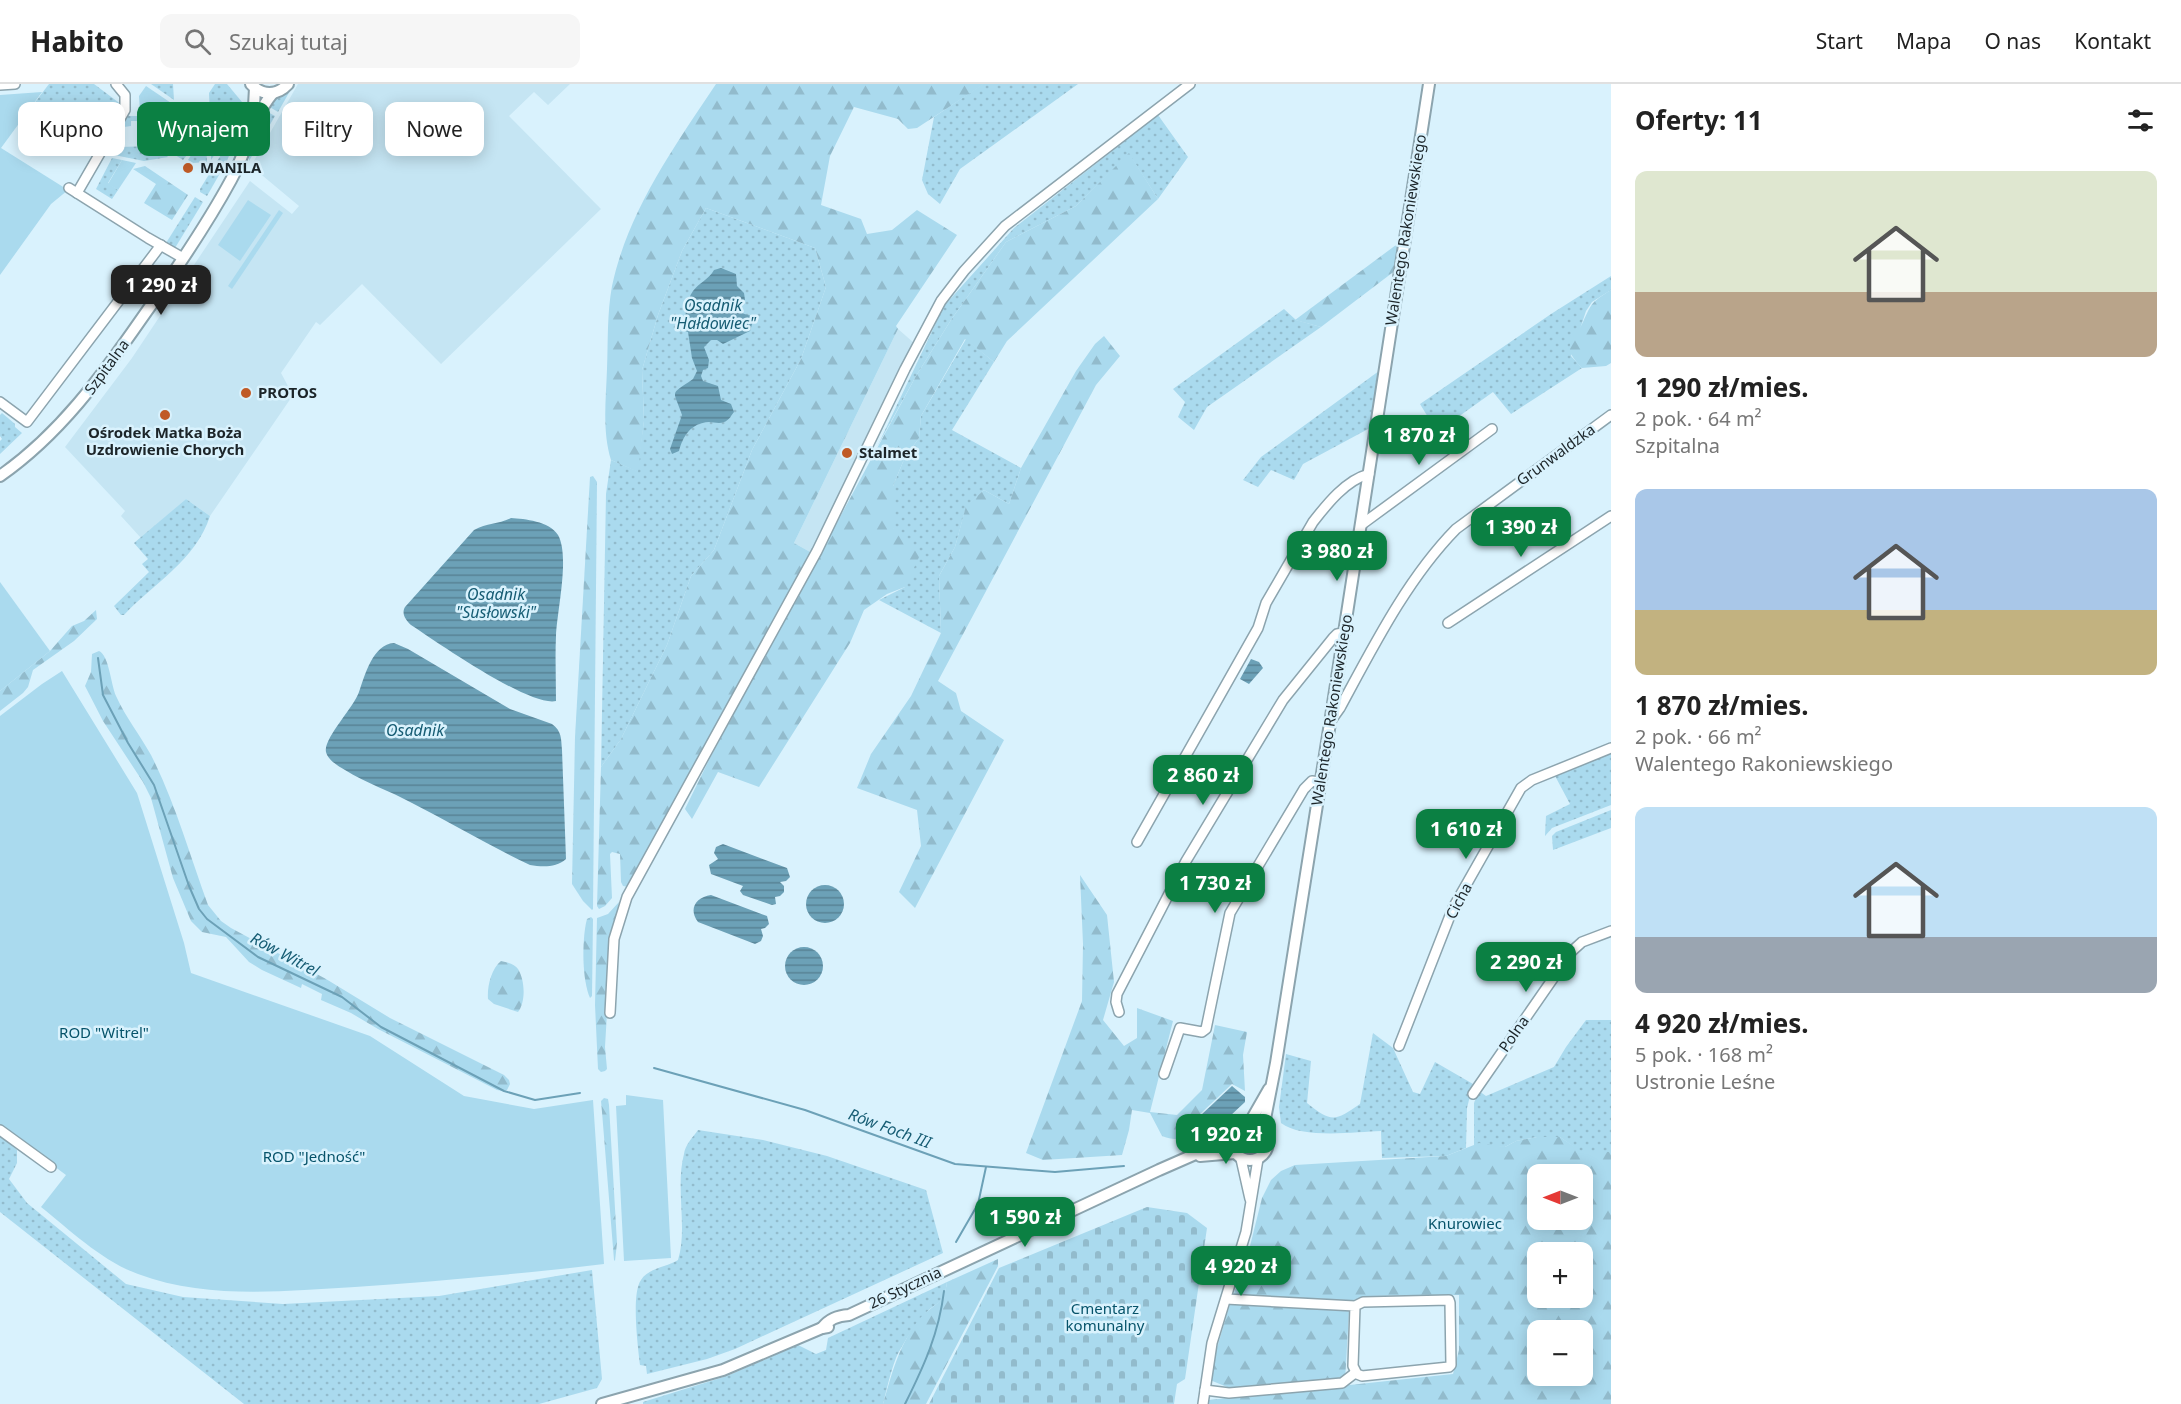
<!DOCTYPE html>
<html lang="pl">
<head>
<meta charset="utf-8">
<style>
  body { margin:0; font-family:"Noto Sans",sans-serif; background:#f6f6f6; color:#222; height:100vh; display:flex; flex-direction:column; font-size:22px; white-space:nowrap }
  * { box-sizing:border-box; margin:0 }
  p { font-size:20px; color:#767676 }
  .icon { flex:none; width:33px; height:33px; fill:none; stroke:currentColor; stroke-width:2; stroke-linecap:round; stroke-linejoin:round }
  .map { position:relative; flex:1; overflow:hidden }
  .details { display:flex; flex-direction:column; background:#fff; width:570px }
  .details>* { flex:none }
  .banner { position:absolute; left:18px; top:18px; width:570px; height:54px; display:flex; gap:12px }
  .needle { width:39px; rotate:270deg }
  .controls { position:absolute; left:1527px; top:1080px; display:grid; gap:12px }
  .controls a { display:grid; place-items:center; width:66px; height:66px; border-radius:12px; background:#fff; box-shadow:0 3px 15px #0003; font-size:30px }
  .price { position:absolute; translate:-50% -51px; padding:0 14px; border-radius:12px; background:#0b8043; color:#fff; font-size:20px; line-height:39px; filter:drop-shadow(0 2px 3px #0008) }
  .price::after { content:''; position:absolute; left:50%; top:36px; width:18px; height:14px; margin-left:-9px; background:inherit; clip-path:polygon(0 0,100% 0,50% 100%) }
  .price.current { background:#222; color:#fff }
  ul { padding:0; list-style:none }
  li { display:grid; align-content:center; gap:12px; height:318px; padding:0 24px }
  li span { display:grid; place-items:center; height:186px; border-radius:12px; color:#555 }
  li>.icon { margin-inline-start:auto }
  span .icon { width:108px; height:108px; fill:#fffc; stroke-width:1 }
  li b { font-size:26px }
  h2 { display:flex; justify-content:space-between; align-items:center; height:72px; padding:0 24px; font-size:26px }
  .tag { padding:0 21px; border-radius:12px; background:#fff; box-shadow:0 3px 15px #0003; font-size:21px; line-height:54px }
  .tag.current { background:#0b8043; color:#fff }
  header { display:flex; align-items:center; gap:36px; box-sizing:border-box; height:84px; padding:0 30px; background:#fff; border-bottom:2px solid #e0e0e0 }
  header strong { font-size:28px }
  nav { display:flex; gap:33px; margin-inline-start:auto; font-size:21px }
  .search { width:420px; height:54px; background:#f6f6f6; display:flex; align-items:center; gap:15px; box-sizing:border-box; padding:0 21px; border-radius:12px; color:#767676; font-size:22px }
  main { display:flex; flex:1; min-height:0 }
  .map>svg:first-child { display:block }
</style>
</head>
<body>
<header>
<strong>Habito</strong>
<div class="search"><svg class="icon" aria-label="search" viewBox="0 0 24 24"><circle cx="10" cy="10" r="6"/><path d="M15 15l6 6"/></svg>Szukaj tutaj</div>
<nav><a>Start</a><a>Mapa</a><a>O nas</a><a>Kontakt</a></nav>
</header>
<main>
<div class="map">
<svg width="1611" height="1320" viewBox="0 0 1611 1320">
  <defs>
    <pattern id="grass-dots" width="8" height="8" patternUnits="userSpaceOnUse" patternTransform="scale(1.5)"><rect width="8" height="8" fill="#aadaee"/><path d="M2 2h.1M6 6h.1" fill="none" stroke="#92bbcc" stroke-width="1.8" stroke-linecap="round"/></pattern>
    <pattern id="forest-firs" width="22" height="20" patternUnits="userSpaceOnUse" patternTransform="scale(1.5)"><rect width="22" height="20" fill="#aadaee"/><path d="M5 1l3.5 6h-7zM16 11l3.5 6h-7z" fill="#92bbcc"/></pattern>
    <pattern id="cemetery-stones" width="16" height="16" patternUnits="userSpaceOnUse" patternTransform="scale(1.5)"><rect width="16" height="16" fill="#aadaee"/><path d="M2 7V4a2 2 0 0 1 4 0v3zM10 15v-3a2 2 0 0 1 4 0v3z" fill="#92bbcc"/></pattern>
    <pattern id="water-rules" width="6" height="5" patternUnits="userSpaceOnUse" patternTransform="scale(1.5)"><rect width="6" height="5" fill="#6ca1b7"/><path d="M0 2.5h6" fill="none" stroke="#588395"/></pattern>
  </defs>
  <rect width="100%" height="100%" fill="#d9f2fd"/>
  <!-- built -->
  <g fill="#c5e5f3">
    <path d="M298,0H570L548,21L534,8L509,32L601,125L441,280L362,200L320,241L316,238L281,289L288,302L291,314L210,432L186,415L141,454L121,432L125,427L65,363L132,274L250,97L292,130L299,122L251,82Z"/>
    <path d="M898,245L914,259L812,469L794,459Z"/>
  </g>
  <!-- grass -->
  <g fill="url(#grass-dots)">
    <path d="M49,0H94L122,21L93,72L26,30Z"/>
    <path d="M151,0H173L174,16Z"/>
    <path d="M215,0H227L242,18L240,29L227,51L211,55L209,9Z"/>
    <path d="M292,0H294L278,28L268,22L271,16Z"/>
    <path d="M983,0H1078L960,85L940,120L928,110L922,96L934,33Z"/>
    <path d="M266,27L275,32L249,77V69Z"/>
    <path d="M167,31L169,38H158L157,41H153V36L146,37V32Z"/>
    <path d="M1158,31L1188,73L1158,115L1129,70L1076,122L1006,158L951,236L916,292L877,363L944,222L1014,144Z"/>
    <path d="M127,32H138V37H131V42L124,43V58L113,57Z"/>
    <path d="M243,35L227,77L207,112L200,108V105Z"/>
    <path d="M195,43H204L206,46L207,55L159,57V54L195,52Z"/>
    <path d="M225,55L211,76V58Z"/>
    <path d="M198,60H206L207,78L193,79L188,76Z"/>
    <path d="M195,61L183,76L161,62Z"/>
    <path d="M157,62L168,73L144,77L114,71L118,63Z"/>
    <path d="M112,74L122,76L108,99L118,106L112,115L96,105Z"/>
    <path d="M195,113L203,118L175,164L166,159Z"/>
    <path d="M706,124L815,164L826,203L801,275L752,366L714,466L691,492L667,561L621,655L601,683L606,410L611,376L637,387L644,337L642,286L658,231L682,167Z"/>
    <path d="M1611,192V206L1592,218L1586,227L1571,272L1582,284L1511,330L1493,308L1437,348L1420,320L1551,230Z"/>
    <path d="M1284,225L1296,236L1321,243L1207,323L1194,346L1178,333L1185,318L1173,305Z"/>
    <path d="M966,255L994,278L952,346L1021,384L1009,420L984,406L966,423L955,463L939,492L941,549L879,516L905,503L893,444V402L905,373L919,354L921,332Z"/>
    <path d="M1379,287L1370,344L1303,380L1294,396L1271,386L1258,403L1243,396L1261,373Z"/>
    <path d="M2,329L15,340V343L22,349L0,370V357L2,355L0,352V331Z"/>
    <path d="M186,415L210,432C196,476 154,499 124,531H121L114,522L149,488L142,480L148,475L134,459Z"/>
    <path d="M1611,666V721L1552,744L1545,752L1546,732L1570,720L1554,690Z"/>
    <path d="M1611,726V744L1553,766L1552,752L1556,748Z"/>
    <path d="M1586,936H1611V1068H1581L1560,1053H1537L1516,1057L1505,1063L1474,1062V1019L1479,1007L1486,1012L1554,983L1566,963Z"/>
    <path d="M1373,949L1393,964L1413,1008L1420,1010L1435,978L1473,1000L1467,1024L1466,1064L1446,1072L1382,1074L1381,1047C1355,1048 1301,1055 1281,1039L1279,1023L1286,970L1311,977L1307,1019C1332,1039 1335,1037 1360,1020Z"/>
    <path d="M698,1046L763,1056L827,1072L926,1106L943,1169L735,1265L707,1275L647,1290L646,1282L640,1281C638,1263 631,1210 641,1196C648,1184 667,1183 678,1176C688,1144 675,1104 684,1070C685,1061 693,1053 698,1046Z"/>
    <circle cx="1250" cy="1058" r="12"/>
    <path d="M0,1052L17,1066V1079L9,1095L27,1119L126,1200L183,1213L283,1220L439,1212L592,1186L602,1295L597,1304L539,1320H244L0,1128Z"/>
    <path d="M947,1198C944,1222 936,1217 924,1231C915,1240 901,1263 896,1274C890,1289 887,1305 883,1320H643V1318L727,1292L798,1261L816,1270L826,1266L828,1254Z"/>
  </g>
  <!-- forest -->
  <g fill="url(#forest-firs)" fill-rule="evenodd">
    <path d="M716,0H984L917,44L908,45L898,35L854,23L830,72L821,121L861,135L867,150L892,146L917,126L957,151L896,242L898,245L794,459L812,469L628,803L623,802L621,798L620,770L612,768L610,770L612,814L605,822L599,825L597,822L601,683L621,655L667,561L691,492L714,466L752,366L801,275L826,203L815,164L706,124L682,167L658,231L642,286L644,337L638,388L611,376C602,347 606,315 607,285C608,258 607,229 612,202C628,127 674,63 716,0Z"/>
    <path d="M1129,69L1158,115L1007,257L994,278L965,255L921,332L919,354L905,373L893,402V444L920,471L905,503L887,510L864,526L850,559L759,703L718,688L692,735L685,725L709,676L916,292L951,236L1006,158L1076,122Z"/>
    <path d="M145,82L188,111L172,136L144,119L156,100L133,85Z"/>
    <path d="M1400,158L1396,186L1321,243L1295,236Z"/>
    <path d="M1611,206V279L1606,282L1582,284C1560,261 1572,260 1583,238C1592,218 1592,218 1611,206Z"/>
    <path d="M1104,252L1120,272L1096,301L938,597L956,609L961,627L1004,656L915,824L899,808L921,762L917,726L857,704L871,670L911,612L941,549L939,492L955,463L966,422L984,406L1009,420L1021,384L1076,287L1095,260Z"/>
    <path d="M593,392L597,398L593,825L592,826L583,817L572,800L575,653L590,393Z"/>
    <path d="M96,526L97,535L74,557L33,586L28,603L23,609L0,627V607L50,567L72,542L84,537Z"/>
    <path d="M99,567C109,571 111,601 116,612C126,634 140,651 151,671C175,718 190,772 208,821L221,837L231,844L326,895L390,934L504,991L509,996L510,1000L507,1006L503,1007L497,1006L378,945L351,929L321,916L322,910L302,900L301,904L262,886L249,878L226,853L202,848L191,837L173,794L151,714L143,698L103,637L85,602L91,588L92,570Z"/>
    <path d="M1080,791L1107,831L1114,898L1103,936L1124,962L1137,954V924L1173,937L1150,1028L1177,1031L1202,1006L1215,941L1247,948L1243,971L1245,1007L1232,1000L1198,1032L1204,1044C1191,1056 1178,1058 1162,1052L1150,1029L1132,1026L1129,1046L1122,1071L1043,1076L1026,1069L1082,917L1083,860Z"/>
    <path d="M619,818L611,861L605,963L607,985L605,987L601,988L598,985L595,921L597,834L608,830Z"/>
    <path d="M591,833L593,835L592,912L590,914C582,896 582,859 586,839L587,835Z"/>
    <path d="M501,877C506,878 515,880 518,885C525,896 526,918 518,928L494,920L488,915C487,903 491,885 501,877Z"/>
    <path d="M604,1014L608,1015L609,1021L617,1159L615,1177L614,1176L602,1028L601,1017Z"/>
    <path d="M1537,1053H1560L1581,1067L1611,1068V1320H1208L1209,1316L1453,1290L1459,1266V1211L1367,1212L1350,1217L1233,1212L1249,1166L1262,1114L1271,1096L1281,1087L1295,1081L1446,1072L1479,1059L1505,1063L1516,1057ZM1538,1090H1582V1136H1538ZM1538,1168H1582V1214H1538ZM1538,1246H1582V1292H1538Z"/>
    <path d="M998,1175V1182L926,1320H883C892,1289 898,1264 917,1238C929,1221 944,1223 947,1198Z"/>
    <path d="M1230,1220L1349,1227L1345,1297L1232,1305L1210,1296L1214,1274Z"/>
  </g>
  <!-- cemetery -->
  <path fill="url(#cemetery-stones)" d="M1147,1123L1187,1129L1207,1144L1185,1295L1177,1300L1174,1320H929L999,1184Z"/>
  <!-- green -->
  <g fill="#aadaee">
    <path d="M146,2L174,21V28L140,29L139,12Z"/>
    <path d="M42,8L1,64L68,106L51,120L0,191V11Z"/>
    <path d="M122,76L136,79L118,106L108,100Z"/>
    <path d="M248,116L271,131L240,177L218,161Z"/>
    <path d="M279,126L283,129L232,205L228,202Z"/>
    <path d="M0,498L50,567L0,607Z"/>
    <path d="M62,587L137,709L184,859L191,889L370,952L464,1012L534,1025L593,1016L604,1180C521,1190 438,1197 355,1203C282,1207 208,1216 138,1190C102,1177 71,1147 41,1123L66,1091L0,1042V632L42,600Z"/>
    <path d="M626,1011L663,1016L671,1174L624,1177L616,1022L626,1021Z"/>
  </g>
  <!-- water -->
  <g fill="url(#water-rules)">
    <path d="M721,184L736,190L737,202L744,209L745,216L740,221L738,228L751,232L753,237L750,247L723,260L717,256H711L704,263L709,276L708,284L703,286L701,292L703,297L718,302L721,316L731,320L734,328C731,332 728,337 724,338C719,340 714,338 709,338C691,339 683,352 679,367L672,370L670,365L682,331C673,304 669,312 693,295L697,287L692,274L688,248L682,246C686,235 686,216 693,207C699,199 709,195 714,186Z"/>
    <path d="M511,434C525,435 549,437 558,451C570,472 557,527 556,552C555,573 556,595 556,617C529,623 437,558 411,541C406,536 401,530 405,523L474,446C487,439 499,440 511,434Z"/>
    <path d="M394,559L408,565L510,625L552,640C562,647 561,655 562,666L566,775C556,784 542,783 530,781C490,762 451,739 412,719C390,707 366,699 345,686C338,682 328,676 326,668C323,655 354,623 359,608C365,591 373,560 394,559Z"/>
    <path d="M1251,575L1259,578L1263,584L1249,600L1240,595Z"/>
    <path d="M723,760L787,784L790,793L786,797L780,798L784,802V808L780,812L775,813L776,820L772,821L743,811L740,807L743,802L711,790L709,781L718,775L714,769L716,763Z"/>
    <circle cx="825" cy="820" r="19"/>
    <path d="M711,811L767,832L769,840L765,844L761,845L763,852L761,857L755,860L698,838C688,825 696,813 711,811Z"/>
    <circle cx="804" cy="882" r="19"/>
    <path d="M1232,1002L1245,1013V1018L1214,1047L1211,1046L1200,1032Z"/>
  </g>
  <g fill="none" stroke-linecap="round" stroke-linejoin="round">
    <!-- stream -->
    <g stroke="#6ca1b7" stroke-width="2">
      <path d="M98,574L103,611L128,659L154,701L189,802L199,825L207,835L258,873L342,913L381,943L504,1007L535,1016L580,1009"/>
      <path d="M654,984L805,1026L955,1080L1055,1088L1124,1082"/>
      <path d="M956,1158L978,1120L986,1083"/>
      <path d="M905,1320C924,1282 939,1249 944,1207"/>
    </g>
    <!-- minor casing -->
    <g stroke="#8ca4ae" stroke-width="12">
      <g id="minor">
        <path d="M0,1L15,0"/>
        <path d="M69,104L148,154L183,174"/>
        <path d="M77,109L125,26V11L116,0"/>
        <path d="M0,318L27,338L161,161"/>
        <path d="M1361,441L1492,345"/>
        <path d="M1448,539L1611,432"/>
        <path d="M1330,638L1340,624C1373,563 1407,495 1456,445L1611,331"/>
        <path d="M1137,758L1258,544L1266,519L1313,438C1327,420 1346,396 1369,390"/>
        <path d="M1119,928L1116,918L1117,910L1186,777L1283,616L1333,554L1337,550L1343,549"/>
        <path d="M610,929L614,855L627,813L817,467L905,285L941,217L964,187L1005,142L1190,0"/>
        <path d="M1399,962L1453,824L1521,704L1532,696L1611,664"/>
        <path d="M1164,990L1180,944L1202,948L1206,945L1230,829L1304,705L1312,697L1320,698"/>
        <path d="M1473,1010L1572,867L1582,858L1611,847"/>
        <path d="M0,1046L51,1083"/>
        <path d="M1241,1075L1250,1115"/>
        <path d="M1226,1215L1355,1222L1363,1218L1449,1216L1450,1219L1451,1281L1449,1283L1362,1292L1357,1290L1353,1282L1355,1222"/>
        <path d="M1205,1306L1229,1309L1342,1299L1355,1289"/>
        <path d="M1203,1320L1212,1259L1246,1148L1258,1075"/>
      </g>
    </g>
    <!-- tertiary casing -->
    <g stroke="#8ca4ae" stroke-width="14">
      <g id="tertiary">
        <path d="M251,0C262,12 277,12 288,0"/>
        <path d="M253,40L255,4"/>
        <path d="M0,392C60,350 101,293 142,234C174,189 205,144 231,96C246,69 253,33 272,10"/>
        <circle cx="1250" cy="1058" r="18"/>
        <path d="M1249,1040L1269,1005"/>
        <path d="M1263,1045L1276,979L1330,639L1429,0"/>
        <path d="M1200,1072L1235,1069"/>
        <path d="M822,1244C829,1235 837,1232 849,1231L1159,1086L1232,1054"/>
        <path d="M602,1320L723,1286L822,1244L828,1243"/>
      </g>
    </g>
    <!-- minor -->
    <use href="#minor" stroke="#fff" stroke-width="9"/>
    <!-- tertiary -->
    <use href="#tertiary" stroke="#fff" stroke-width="10"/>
  </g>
  <!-- markers -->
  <g fill="#c05b27" stroke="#d9f2fd" stroke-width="2">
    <circle cx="188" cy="84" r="6"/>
    <circle cx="246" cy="309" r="6"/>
    <circle cx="165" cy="331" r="6"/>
    <circle cx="847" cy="369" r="6"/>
  </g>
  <g text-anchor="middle" stroke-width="5" stroke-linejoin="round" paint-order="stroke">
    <!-- poi labels -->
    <g font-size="15" font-weight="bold" fill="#1c2529" stroke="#d9f2fd" text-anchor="start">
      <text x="200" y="89">MANILA</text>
      <text x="258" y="314">PROTOS</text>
      <text x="165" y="354" text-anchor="middle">Ośrodek Matka Boża<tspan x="165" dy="17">Uzdrowienie Chorych</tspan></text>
      <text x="859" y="374">Stalmet</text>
    </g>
    <!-- street labels -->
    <g font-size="15" fill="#1c2529" stroke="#d9f2fd">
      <text transform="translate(1406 146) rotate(-81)" y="5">Walentego Rakoniewskiego</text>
      <text transform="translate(107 283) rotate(-54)" y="5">Szpitalna</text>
      <text transform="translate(1556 371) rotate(-36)" y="5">Grunwaldzka</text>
      <text transform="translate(1332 626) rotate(-81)" y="5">Walentego Rakoniewskiego</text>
      <text transform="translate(1459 817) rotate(-62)" y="5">Cicha</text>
      <text transform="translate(1514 950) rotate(-55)" y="5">Polna</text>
      <text transform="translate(905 1204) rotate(-25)" y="5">26 Stycznia</text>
    </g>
    <!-- park labels -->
    <g font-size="15" fill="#06536a" stroke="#d9f2fd">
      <text x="104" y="954">ROD "Witrel"</text>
      <text x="314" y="1078">ROD "Jedność"</text>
      <text x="1465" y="1145">Knurowiec</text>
      <text x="1105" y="1230">Cmentarz<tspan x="1105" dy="17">komunalny</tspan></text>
    </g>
    <!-- water labels -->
    <g font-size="16" font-style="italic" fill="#175d74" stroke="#d9f2fd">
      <text x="713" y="227">Osadnik<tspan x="713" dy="18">"Hałdowiec"</tspan></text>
      <text x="496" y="516">Osadnik<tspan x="496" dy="18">"Susłowski"</tspan></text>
      <text x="415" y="652">Osadnik</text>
      <text transform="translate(285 870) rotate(28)" y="6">Rów Witrel</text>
      <text transform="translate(890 1044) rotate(20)" y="6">Rów Foch III</text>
    </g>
  </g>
</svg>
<div class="controls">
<a><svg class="needle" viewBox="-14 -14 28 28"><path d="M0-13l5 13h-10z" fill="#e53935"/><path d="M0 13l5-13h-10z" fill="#767676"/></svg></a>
<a>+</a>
<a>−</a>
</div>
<b class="price current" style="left:161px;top:232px">1 290 zł</b>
<b class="price" style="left:1419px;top:382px">1 870 zł</b>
<b class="price" style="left:1521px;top:474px">1 390 zł</b>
<b class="price" style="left:1337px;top:498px">3 980 zł</b>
<b class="price" style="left:1203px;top:722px">2 860 zł</b>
<b class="price" style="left:1466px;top:776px">1 610 zł</b>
<b class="price" style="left:1215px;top:830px">1 730 zł</b>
<b class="price" style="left:1526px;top:909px">2 290 zł</b>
<b class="price" style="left:1226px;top:1081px">1 920 zł</b>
<b class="price" style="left:1025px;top:1164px">1 590 zł</b>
<b class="price" style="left:1241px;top:1213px">4 920 zł</b>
<div class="banner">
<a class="tag">Kupno</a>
<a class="tag current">Wynajem</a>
<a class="tag">Filtry</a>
<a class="tag">Nowe</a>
</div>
</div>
<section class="details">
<h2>Oferty: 11<svg class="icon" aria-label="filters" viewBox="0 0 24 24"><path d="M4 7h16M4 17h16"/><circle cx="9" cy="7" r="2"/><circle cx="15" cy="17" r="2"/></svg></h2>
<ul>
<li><span style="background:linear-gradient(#dfe7d0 65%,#b9a48a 0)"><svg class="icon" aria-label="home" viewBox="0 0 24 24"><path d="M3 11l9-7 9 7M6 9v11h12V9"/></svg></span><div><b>1 290 zł/mies.</b><p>2 pok. · 64 m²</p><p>Szpitalna</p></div></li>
<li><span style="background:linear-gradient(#a9c7e8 65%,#c2b280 0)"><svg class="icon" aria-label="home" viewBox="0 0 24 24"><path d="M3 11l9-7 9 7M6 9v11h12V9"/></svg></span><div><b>1 870 zł/mies.</b><p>2 pok. · 66 m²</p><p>Walentego Rakoniewskiego</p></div></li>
<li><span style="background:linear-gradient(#bfe0f5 70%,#9aa5b1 0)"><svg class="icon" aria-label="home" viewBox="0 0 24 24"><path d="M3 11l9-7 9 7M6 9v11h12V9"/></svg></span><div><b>4 920 zł/mies.</b><p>5 pok. · 168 m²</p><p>Ustronie Leśne</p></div></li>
</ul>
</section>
</main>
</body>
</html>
